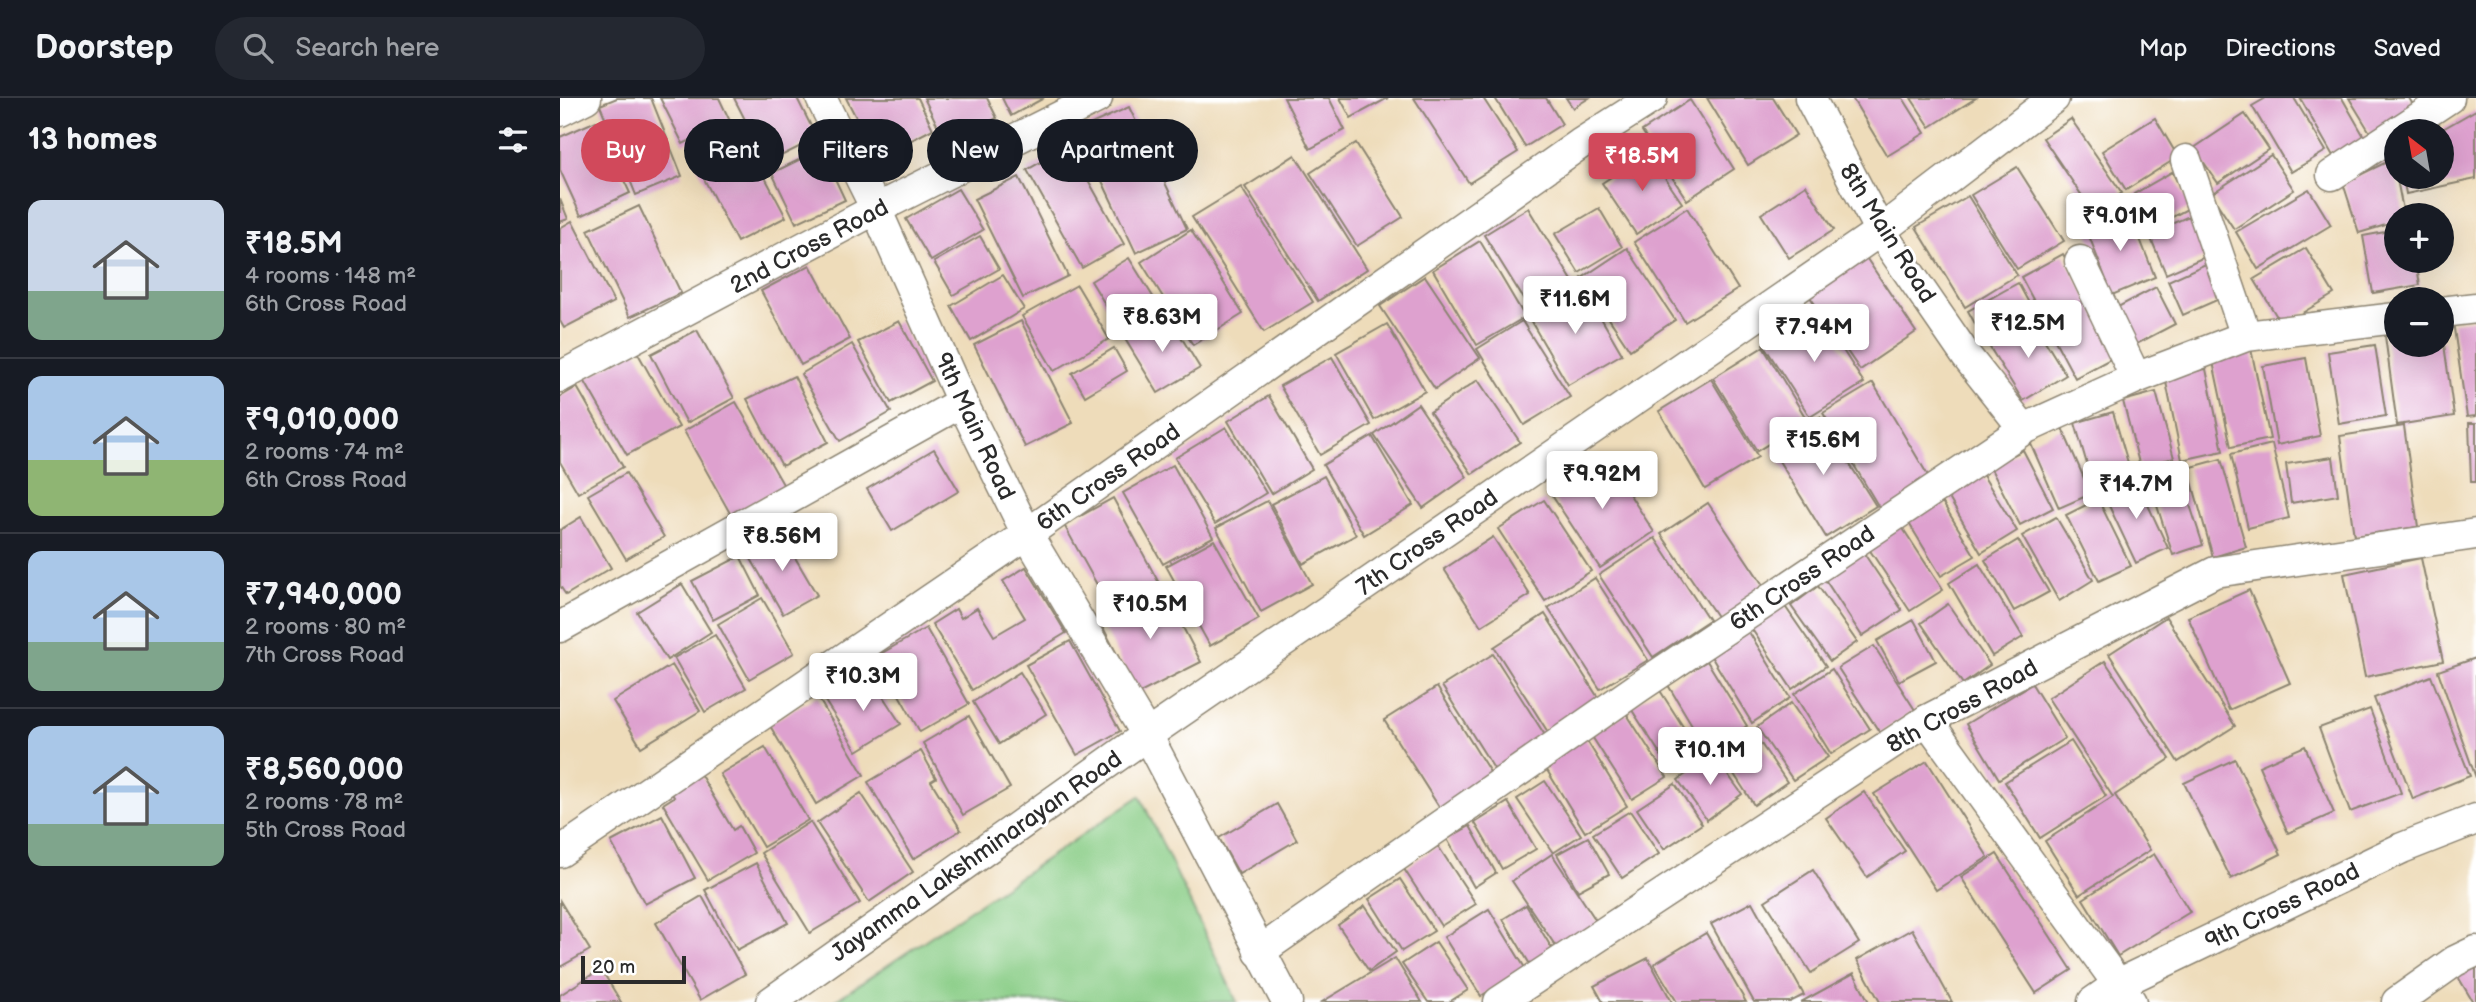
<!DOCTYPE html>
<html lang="en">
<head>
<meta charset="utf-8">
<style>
  body { margin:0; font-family:"Balsamiq Sans",sans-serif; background:#242831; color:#f1f3f6; height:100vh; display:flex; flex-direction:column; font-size:26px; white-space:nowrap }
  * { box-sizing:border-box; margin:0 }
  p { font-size:23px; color:#9ea1a6 }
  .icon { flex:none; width:38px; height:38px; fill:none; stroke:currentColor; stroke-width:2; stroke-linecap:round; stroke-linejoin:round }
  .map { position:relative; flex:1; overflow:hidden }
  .side { display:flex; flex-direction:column; background:#171b24; width:560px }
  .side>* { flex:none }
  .hud { position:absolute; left:21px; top:21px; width:665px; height:63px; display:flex; gap:14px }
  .needle { width:46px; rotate:329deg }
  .buttons { position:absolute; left:1824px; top:21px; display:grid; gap:14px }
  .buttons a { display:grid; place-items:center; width:70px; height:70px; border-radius:50%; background:#171b24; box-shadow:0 7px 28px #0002; font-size:35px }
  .scale { position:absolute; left:21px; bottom:18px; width:105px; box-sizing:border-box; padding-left:7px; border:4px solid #2b2b2b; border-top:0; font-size:19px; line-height:24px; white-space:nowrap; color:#2b2b2b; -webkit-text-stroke:5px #fff; paint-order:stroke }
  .price { position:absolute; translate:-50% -60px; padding:0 16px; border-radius:7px; background:#fff; color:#222; font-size:23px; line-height:46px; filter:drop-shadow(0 2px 4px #0008) }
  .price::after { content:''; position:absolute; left:50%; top:42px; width:21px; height:16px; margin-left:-10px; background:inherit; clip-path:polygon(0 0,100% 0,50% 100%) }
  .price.on { background:#d1495b; color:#fff }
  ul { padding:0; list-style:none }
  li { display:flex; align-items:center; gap:21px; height:175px; padding:0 28px }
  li+li { border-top:2px solid #363941 }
  li span { display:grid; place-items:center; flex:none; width:196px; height:140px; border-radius:14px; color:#555 }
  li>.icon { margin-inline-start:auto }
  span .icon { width:84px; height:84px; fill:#fffc; stroke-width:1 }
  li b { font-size:30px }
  h2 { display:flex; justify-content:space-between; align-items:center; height:84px; padding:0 28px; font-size:30px }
  .chip { padding:0 24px; border-radius:32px; background:#171b24; box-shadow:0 7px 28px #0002; font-size:24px; line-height:63px }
  .chip.on { background:#d1495b; color:#fff }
  header { display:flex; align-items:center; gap:42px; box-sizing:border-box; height:98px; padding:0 35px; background:#171b24; border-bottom:2px solid #363941 }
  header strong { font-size:33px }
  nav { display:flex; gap:38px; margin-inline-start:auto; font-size:24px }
  .search { width:490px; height:63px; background:#242831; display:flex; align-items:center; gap:18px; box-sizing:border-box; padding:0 24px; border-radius:38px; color:#9ea1a6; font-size:26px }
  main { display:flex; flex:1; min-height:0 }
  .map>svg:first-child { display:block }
</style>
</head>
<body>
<header>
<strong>Doorstep</strong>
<div class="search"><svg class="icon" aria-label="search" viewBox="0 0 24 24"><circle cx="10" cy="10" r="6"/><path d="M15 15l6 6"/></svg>Search here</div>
<nav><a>Map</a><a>Directions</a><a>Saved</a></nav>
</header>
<main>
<section class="side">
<h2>13 homes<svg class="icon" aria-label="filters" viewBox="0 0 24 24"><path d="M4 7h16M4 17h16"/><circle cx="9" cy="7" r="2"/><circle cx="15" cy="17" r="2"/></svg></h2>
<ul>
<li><span style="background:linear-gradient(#c9d6e8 65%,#7fa58c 0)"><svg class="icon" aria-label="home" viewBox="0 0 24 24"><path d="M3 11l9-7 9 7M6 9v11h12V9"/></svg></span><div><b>₹18.5M</b><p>4 rooms · 148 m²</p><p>6th Cross Road</p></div></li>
<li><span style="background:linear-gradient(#a9c7e8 60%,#8fb573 0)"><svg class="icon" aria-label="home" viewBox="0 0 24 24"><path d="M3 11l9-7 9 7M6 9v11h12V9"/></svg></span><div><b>₹9,010,000</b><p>2 rooms · 74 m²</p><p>6th Cross Road</p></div></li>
<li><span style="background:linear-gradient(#a9c7e8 65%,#7fa58c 0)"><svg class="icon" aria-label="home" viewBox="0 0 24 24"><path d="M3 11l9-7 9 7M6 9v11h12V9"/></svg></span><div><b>₹7,940,000</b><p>2 rooms · 80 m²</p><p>7th Cross Road</p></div></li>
<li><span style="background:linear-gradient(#a9c7e8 70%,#7fa58c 0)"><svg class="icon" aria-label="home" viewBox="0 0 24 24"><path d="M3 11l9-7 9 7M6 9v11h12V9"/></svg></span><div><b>₹8,560,000</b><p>2 rooms · 78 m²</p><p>5th Cross Road</p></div></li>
</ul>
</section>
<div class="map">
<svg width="1916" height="904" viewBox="0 0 1916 904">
  <rect width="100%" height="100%" fill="#fff"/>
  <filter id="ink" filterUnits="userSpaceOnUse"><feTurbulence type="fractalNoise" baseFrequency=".0143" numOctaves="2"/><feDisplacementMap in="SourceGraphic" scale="14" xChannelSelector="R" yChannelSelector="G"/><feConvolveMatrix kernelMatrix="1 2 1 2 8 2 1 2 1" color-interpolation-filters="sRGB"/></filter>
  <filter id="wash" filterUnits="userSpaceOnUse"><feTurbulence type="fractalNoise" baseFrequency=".00686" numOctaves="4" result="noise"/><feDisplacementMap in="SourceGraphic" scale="28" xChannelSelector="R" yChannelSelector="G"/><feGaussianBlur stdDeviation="1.57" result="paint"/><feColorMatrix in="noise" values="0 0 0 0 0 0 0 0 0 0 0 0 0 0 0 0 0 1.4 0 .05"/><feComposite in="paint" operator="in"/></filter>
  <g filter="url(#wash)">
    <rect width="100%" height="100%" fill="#eedcba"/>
    <!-- green -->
    <path fill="#8bce88" stroke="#5b7c5a" stroke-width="2" d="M580,698L677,904H273Z"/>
    <g id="blocks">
      <!-- building -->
      <g fill="#dea1cf">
        <path d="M57,0H91L122,78L76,97L40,7Z"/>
        <path d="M100,0H159L170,23L123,46Z"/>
        <path d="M174,0H237L257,40L207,65Z"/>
        <path d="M286,0H358L373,31L317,60Z"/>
        <path d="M364,0H427L437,20L386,45Z"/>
        <path d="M442,0H484L451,18Z"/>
        <path d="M724,0H769L785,32L750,51Z"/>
        <path d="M780,0H828L791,20Z"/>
        <path d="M854,0H923L958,54L909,85Z"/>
        <path d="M935,0H986L1002,26L965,49Z"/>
        <path d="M1006,0H1029L1013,10Z"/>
        <path d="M1147,0H1213L1236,37L1188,67Z"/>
        <path d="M1292,0H1343L1365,35L1327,58Z"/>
        <path d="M1351,0H1416L1370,29Z"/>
        <path d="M1706,0H1734L1766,53L1731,74L1692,8Z"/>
        <path d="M1740,0H1782L1809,47L1777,65Z"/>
        <path d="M1789,0H1849L1858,15L1814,41Z"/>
        <path d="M1130,2L1174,71L1127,102L1082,33Z"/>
        <path d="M569,9L627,131L576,155L518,32Z"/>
        <path d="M1916,12V81L1846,96L1843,79H1881V32Z"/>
        <path d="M1685,16L1709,51L1658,85L1634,50Z"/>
        <path d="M1595,20L1618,59L1566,92L1542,53Z"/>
        <path d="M1511,21L1562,95L1533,114L1483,40Z"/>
        <path d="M36,23L70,95L21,118L0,72V39Z"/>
        <path d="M181,34L226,119L177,144L133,60Z"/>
        <path d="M796,45L843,119L797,148L750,75Z"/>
        <path d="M509,48L564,146L522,170L467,72Z"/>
        <path d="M261,51L285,102L236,125L212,75Z"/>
        <path d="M1088,55L1122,105L1076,136L1042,85Z"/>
        <path d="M735,57L807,171L758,203L685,89Z"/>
        <path d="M1711,57L1734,92L1674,131L1651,96Z"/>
        <path d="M1833,61L1844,117H1836V124L1799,135L1783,85Z"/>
        <path d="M1457,69L1504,143L1457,171L1411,97Z"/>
        <path d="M1612,74L1631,109L1592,130L1574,96Z"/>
        <path d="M459,79L508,178L463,200L414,101Z"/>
        <path d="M1246,87L1274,132L1229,160L1201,116Z"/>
        <path d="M681,89L753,204L704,234L632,119Z"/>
        <path d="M398,91L423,132L371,163L346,121Z"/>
        <path d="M1749,91L1771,127L1698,171L1676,134Z"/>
        <path d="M1408,98L1457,177L1405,209L1356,129Z"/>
        <path d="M0,101L8,121L0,124Z"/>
        <path d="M79,108L121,195L70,219L28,132Z"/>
        <path d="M968,110L1013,184L970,211L924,137Z"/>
        <path d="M1039,110L1062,149L1019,175L995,136Z"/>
        <path d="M1127,110L1178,191L1125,224L1074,144Z"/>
        <path d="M1569,113L1595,179L1552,197L1526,130Z"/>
        <path d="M1629,118L1647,158L1606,176L1589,136Z"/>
        <path d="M12,123L54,204L4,230L0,223V130Z"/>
        <path d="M631,132L683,216L633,247L581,164Z"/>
        <path d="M1836,132V163H1856L1860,187L1813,195L1803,138Z"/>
        <path d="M420,138L439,171L393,197L374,164Z"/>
        <path d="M920,143L965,219L917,247L873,172Z"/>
        <path d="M1067,150L1115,222L1070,252L1022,180Z"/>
        <path d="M1746,150L1774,196L1722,227L1694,181Z"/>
        <path d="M1503,156L1558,257L1515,280L1461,179Z"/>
        <path d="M1305,158L1356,234L1300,272L1248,196Z"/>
        <path d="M569,160L600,210L562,234L531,183Z"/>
        <path d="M1650,164L1666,198L1623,217L1608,183Z"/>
        <path d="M250,167L290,241L241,267L201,193Z"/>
        <path d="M443,177L464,211L411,243L391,208Z"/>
        <path d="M865,178L920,260L875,291L820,208Z"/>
        <path d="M1458,185L1474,214L1424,242L1408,213Z"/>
        <path d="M517,187L549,241L494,273L462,218Z"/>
        <path d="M1023,189L1062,256L1008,287L969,220Z"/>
        <path d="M1596,189L1615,226L1573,248L1554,211Z"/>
        <path d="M1257,212L1304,285L1250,319L1203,246Z"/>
        <path d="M607,216L640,270L598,295L565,241Z"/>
        <path d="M1916,221V318L1907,319L1893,224Z"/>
        <path d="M1472,222L1506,277L1463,303L1429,248Z"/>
        <path d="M339,223L372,283L331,305L298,244Z"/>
        <path d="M461,223L513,325L465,349L414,247Z"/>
        <path d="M962,223L1010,299L964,327L917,251Z"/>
        <path d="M827,226L865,293L814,322L776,255Z"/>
        <path d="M137,232L174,300L127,325L91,256Z"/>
        <path d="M1836,237V247H1881L1883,239L1894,318L1837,327L1825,238Z"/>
        <path d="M292,246L331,314L280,343L241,276Z"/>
        <path d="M1815,247L1826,318L1779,326L1768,254Z"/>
        <path d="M1203,249L1247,322L1197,353L1153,280Z"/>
        <path d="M554,250L567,273L525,298L512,275Z"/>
        <path d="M1691,251L1710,341L1671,349L1652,259Z"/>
        <path d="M76,252L119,329L67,357L24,282Z"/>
        <path d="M772,259L811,327L760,357L720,288Z"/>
        <path d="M1746,260L1760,338L1717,347L1703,268Z"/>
        <path d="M1646,271L1663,353L1622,362L1605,279Z"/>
        <path d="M234,278L268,344L222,368L187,301Z"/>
        <path d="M1151,281L1198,359L1145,391L1099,313Z"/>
        <path d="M918,282L960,344L912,376L870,314Z"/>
        <path d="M1313,285L1373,386L1323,416L1263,315Z"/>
        <path d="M17,289L63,369L18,395L0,364V299Z"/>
        <path d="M1596,294L1614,360L1580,369L1563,303Z"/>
        <path d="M709,298L752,371L711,396L668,323Z"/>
        <path d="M176,304L224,388L171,417L124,333Z"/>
        <path d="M858,306L907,379L863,410L814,337Z"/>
        <path d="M1553,314L1571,375L1533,387L1515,325Z"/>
        <path d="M1260,319L1316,408L1266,439L1211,350Z"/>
        <path d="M1909,325H1916V384H1911Z"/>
        <path d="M1844,328L1858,429L1794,438L1780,338Z"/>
        <path d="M666,329L706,395L655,426L615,360Z"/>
        <path d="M1502,330L1531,396L1499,410L1470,344Z"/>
        <path d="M812,338L853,407L804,437L763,367Z"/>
        <path d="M1712,346L1729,420L1688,430L1671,356Z"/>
        <path d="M374,351L399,393L332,433L307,391Z"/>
        <path d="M1463,352L1493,410L1460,427L1430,369Z"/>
        <path d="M1044,357L1094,434L1040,470L989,393Z"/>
        <path d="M1773,359L1778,397L1731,405L1726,366Z"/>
        <path d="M1661,361L1686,449L1653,459L1628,370Z"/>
        <path d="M613,367L653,439L603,466L563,395Z"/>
        <path d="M1617,367L1643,447L1613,457L1587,377Z"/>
        <path d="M1421,374L1457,433L1421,455L1386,395Z"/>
        <path d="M66,375L104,439L66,461L28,397Z"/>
        <path d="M764,378L796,437L743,466L711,406Z"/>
        <path d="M1576,381L1608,450L1576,465L1543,395Z"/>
        <path d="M553,400L599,485L551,512L504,427Z"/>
        <path d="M1538,401L1571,468L1539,483L1506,417Z"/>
        <path d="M984,402L1031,473L985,503L938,431Z"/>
        <path d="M1381,402L1415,458L1381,478L1347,422Z"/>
        <path d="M707,403L752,486L701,514L656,430Z"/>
        <path d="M1148,405L1207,493L1160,523L1101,436Z"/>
        <path d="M21,419L51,470L6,497L0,488V432Z"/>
        <path d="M1496,419L1533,482L1499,503L1462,438Z"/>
        <path d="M1340,426L1383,492L1350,513L1307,448Z"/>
        <path d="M220,434L257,497L223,516L187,454Z"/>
        <path d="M933,439L970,497L921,528L884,471Z"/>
        <path d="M1095,440L1149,522L1093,559L1039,477Z"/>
        <path d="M654,442L699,521L650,548L606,468Z"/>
        <path d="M1458,442L1489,494L1454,513L1425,462Z"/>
        <path d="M1303,454L1342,512L1302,538L1264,480Z"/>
        <path d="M180,458L200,497L153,522L132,483Z"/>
        <path d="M1861,460L1883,563L1805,579L1784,476Z"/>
        <path d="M1419,466L1463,539L1432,558L1389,485Z"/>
        <path d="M466,469L506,535L412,592L372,526L396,511L401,520L417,510L434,538L465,520L443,483Z"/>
        <path d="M1035,480L1088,562L1040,591L988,510Z"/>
        <path d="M122,486L151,534L107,562L77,514Z"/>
        <path d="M1258,488L1297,544L1270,563L1231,508Z"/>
        <path d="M602,489L641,564L578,596L539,522Z"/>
        <path d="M1689,492L1730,585L1669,612L1628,519Z"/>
        <path d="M202,500L234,555L189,581L158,526Z"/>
        <path d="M1222,504L1266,568L1232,591L1189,527Z"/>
        <path d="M1388,506L1430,567L1403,586L1361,525Z"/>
        <path d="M985,516L1044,609L993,642L934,549Z"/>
        <path d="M1606,519L1675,628L1618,664L1549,556Z"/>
        <path d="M1354,522L1376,563L1339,583L1317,543Z"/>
        <path d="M1184,526L1230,600L1192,625L1146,550Z"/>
        <path d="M366,530L409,606L360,634L317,558Z"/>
        <path d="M155,537L186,590L145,614L114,560Z"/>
        <path d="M510,543L560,633L517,657L466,567Z"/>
        <path d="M1314,548L1355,612L1320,635L1278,570Z"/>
        <path d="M933,556L990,645L938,677L882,588Z"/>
        <path d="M1916,560V680L1878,573Z"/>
        <path d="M1147,563L1187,628L1147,652L1108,587Z"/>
        <path d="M1545,563L1610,661L1555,697L1590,752L1519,797L1485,743L1553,699L1488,600Z"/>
        <path d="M112,567L140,613L81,649L53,603Z"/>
        <path d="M1272,571L1310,631L1271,656L1234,596Z"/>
        <path d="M460,574L486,616L439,646L413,604Z"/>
        <path d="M308,576L341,626L297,653L265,603Z"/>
        <path d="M1871,578L1910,678L1853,701L1814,600Z"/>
        <path d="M1472,586L1505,640L1439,681L1406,626Z"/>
        <path d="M877,589L933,679L881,712L824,622Z"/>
        <path d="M1099,591L1136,649L1108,668L1070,609Z"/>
        <path d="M257,598L304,677L256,706L209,626Z"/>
        <path d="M1231,605L1268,659L1233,682L1197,629Z"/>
        <path d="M1810,611L1841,695L1790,714L1759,630Z"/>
        <path d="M1066,615L1107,679L1072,701L1031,637Z"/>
        <path d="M409,618L450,690L403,717L363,645Z"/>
        <path d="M1191,631L1227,684L1194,707L1159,653Z"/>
        <path d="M1024,638L1067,708L1025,734L982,664Z"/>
        <path d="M1511,643L1546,698L1480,740L1445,684Z"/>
        <path d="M1745,648L1774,715L1728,735L1699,668Z"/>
        <path d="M205,649L248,722L203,749L160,676Z"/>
        <path d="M361,653L376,680L371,683L401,732L353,761L308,684Z"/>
        <path d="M1153,656L1182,696L1147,722L1118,682Z"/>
        <path d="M1675,661L1721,756L1671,781L1624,685Z"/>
        <path d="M1367,663L1428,759L1376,792L1314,696Z"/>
        <path d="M139,674L173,732L179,728L194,755L148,782L103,706L114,699L109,691Z"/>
        <path d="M985,683L1021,737L993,755L957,701Z"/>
        <path d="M1115,686L1142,726L1104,751L1077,711Z"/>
        <path d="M1304,694L1345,753L1307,779L1266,720Z"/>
        <path d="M301,695L353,774L309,804L257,725Z"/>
        <path d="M948,704L976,751L942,771L915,725Z"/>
        <path d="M717,706L737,742L679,776L659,740Z"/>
        <path d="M1070,713L1099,756L1062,780L1033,736Z"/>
        <path d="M102,717L135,780L85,806L51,744Z"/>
        <path d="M250,724L300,805L250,835L201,755Z"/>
        <path d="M910,728L936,775L914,789L887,741Z"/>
        <path d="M1028,739L1049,776L1018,793L997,756Z"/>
        <path d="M878,748L916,806L881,828L844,771Z"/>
        <path d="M992,756L1039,827L999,853L952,783Z"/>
        <path d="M1437,756L1512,872L1476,895L1401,779Z"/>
        <path d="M1594,756L1630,814L1558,858L1523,801Z"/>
        <path d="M196,765L228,825L177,852L145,792Z"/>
        <path d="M1253,772L1299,845L1251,875L1205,803Z"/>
        <path d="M840,781L874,833L842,853L809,801Z"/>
        <path d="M142,798L185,876L140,902L96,825Z"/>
        <path d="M0,803L30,852L0,869Z"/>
        <path d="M1192,804L1244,897L1230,904H1194L1151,826Z"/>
        <path d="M966,807L994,854L971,868L943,821Z"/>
        <path d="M805,808L836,854L809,873L778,827Z"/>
        <path d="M929,811L965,870L921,898L884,839Z"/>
        <path d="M1352,831L1392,904H1320L1297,862Z"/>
        <path d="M1146,835L1186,904H1117L1094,866Z"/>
        <path d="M876,844L908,892L889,904H868L842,866Z"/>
        <path d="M835,860L862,904H762Z"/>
        <path d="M1088,860L1112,904H1043L1034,888Z"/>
        <path d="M1916,865V904H1913L1897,877Z"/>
        <path d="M41,871L61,904H0V897Z"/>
        <path d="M1294,875L1309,904H1241Z"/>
      </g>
    </g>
  </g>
  <g filter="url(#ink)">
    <use href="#blocks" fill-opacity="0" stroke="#8c8472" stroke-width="2"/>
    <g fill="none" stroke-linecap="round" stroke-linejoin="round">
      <!-- minor casing -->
      <g stroke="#8c8472" stroke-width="33">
        <g id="minor">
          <path d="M261,0L316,111L402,304L467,436L587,637L727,904"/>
          <path d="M1250,0L1320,133L1407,259L1464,331"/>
          <path d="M0,13L26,0"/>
          <path d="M1839,33L1889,0"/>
          <path d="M1626,62L1686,238"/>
          <path d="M1772,77L1836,35"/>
          <path d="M1520,163L1576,280"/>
          <path d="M1881,214L1916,210"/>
          <path d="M0,279L316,111L537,0"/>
          <path d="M0,529L402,304"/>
          <path d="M1367,622L1571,904"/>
          <path d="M0,754L467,436L1020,46L1092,0"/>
          <path d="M699,854L1079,589L1464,331L1576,280L1686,238L1836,220"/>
          <path d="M211,904L587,637L1320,133L1494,0"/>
          <path d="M939,904L1367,622L1655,474L1916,436"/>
          <path d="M1533,904L1560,885L1842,750L1916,721"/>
          <path d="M1837,904L1895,863L1916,853"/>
        </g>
      </g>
      <!-- minor -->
      <use href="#minor" stroke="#fff" stroke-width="30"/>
    </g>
  </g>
  <g text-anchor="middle" stroke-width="6" stroke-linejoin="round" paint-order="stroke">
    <!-- street labels -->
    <g font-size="24" fill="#2b2b2b" stroke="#fff">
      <text transform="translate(1328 135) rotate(58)" y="8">8th Main Road</text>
      <text transform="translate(249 148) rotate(-28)" y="8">2nd Cross Road</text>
      <text transform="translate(415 328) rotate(65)" y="8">9th Main Road</text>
      <text transform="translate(548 379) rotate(-35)" y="8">6th Cross Road</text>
      <text transform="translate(867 444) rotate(-35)" y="8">7th Cross Road</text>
      <text transform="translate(1242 480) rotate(-34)" y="8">6th Cross Road</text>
      <text transform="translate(1402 608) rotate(-29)" y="8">8th Cross Road</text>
      <text transform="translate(416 758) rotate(-35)" y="8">Jayamma Lakshminarayan Road</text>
      <text transform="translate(1722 808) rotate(-26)" y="8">9th Cross Road</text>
    </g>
  </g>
</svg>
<div class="buttons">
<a><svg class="needle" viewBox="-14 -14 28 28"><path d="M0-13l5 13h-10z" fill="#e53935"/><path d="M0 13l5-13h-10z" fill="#9ea1a6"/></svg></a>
<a>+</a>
<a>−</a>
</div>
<div class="scale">20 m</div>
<b class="price on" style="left:1082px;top:95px">₹18.5M</b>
<b class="price" style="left:1560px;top:155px">₹9.01M</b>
<b class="price" style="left:1015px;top:238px">₹11.6M</b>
<b class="price" style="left:602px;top:256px">₹8.63M</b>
<b class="price" style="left:1468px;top:262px">₹12.5M</b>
<b class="price" style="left:1254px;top:266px">₹7.94M</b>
<b class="price" style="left:1263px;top:379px">₹15.6M</b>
<b class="price" style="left:1042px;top:413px">₹9.92M</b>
<b class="price" style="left:1576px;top:423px">₹14.7M</b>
<b class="price" style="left:222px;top:475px">₹8.56M</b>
<b class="price" style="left:590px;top:543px">₹10.5M</b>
<b class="price" style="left:303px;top:615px">₹10.3M</b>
<b class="price" style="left:1150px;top:689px">₹10.1M</b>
<div class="hud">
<a class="chip on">Buy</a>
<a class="chip">Rent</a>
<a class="chip">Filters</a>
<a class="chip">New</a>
<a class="chip">Apartment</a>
</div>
</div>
</main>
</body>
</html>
